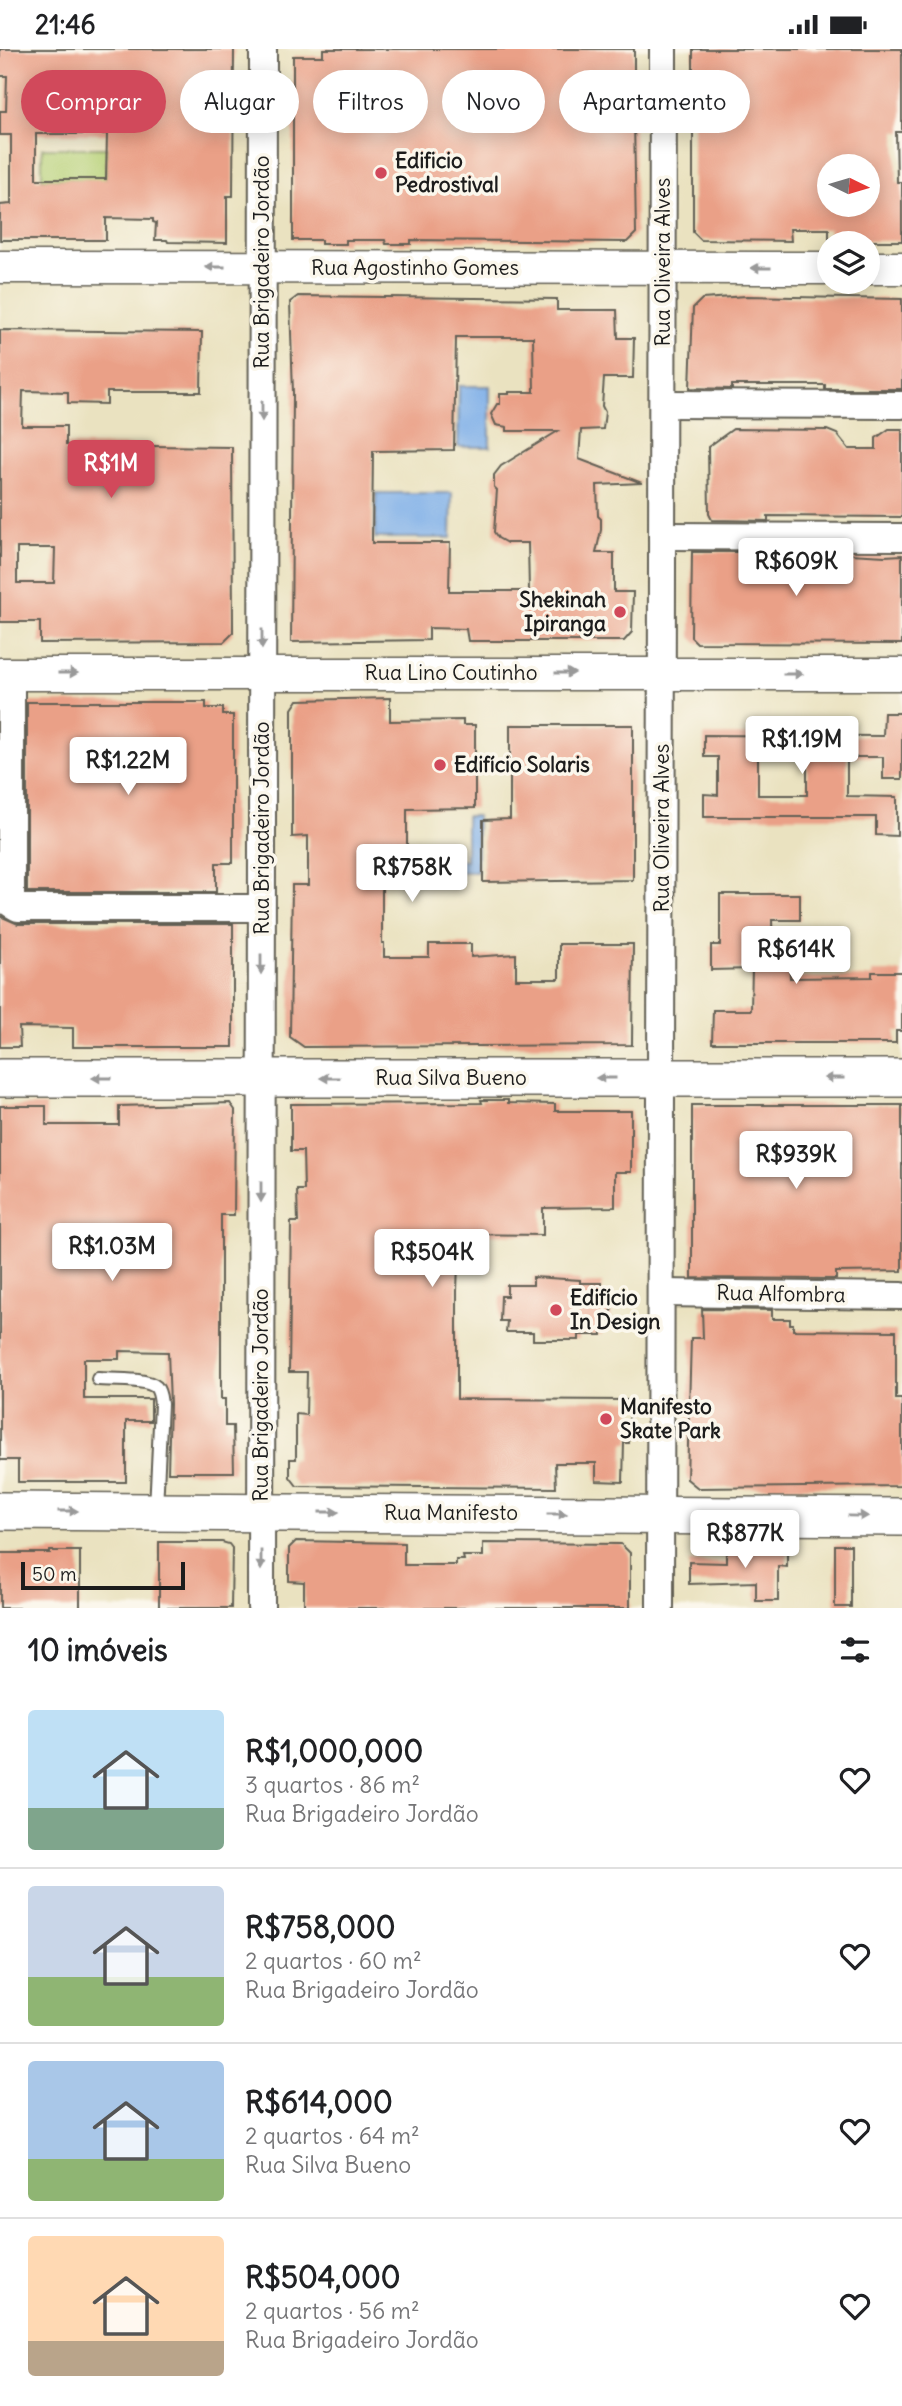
<!DOCTYPE html>
<html lang="pt">
<head>
<meta charset="utf-8">
<style>
  body { margin:0; font-family:Delius,sans-serif; background:#f6f6f6; color:#202124; height:100vh; display:flex; flex-direction:column; font-size:26px; white-space:nowrap }
  * { box-sizing:border-box; margin:0 }
  p { font-size:23px; color:#757577 }
  .icon { flex:none; width:38px; height:38px; fill:none; stroke:currentColor; stroke-width:2; stroke-linecap:round; stroke-linejoin:round }
  .map { position:relative; height:1559px; overflow:hidden }
  .side { display:flex; flex-direction:column; background:#fff; flex:1 }
  .side>* { flex:none }
  .top-card { position:absolute; left:21px; top:21px; width:861px; height:63px; display:flex; gap:14px }
  .needle { width:46px; rotate:95deg }
  .tools { position:absolute; left:817px; top:105px; display:grid; gap:14px }
  .tools a { display:grid; place-items:center; width:63px; height:63px; border-radius:50%; background:#fff; box-shadow:0 4px 18px #0003; font-size:35px }
  .scale { position:absolute; left:21px; bottom:18px; width:164px; box-sizing:border-box; padding-left:7px; border:4px solid #1c1c1c; border-top:0; font-size:19px; line-height:24px; white-space:nowrap; color:#1c1c1c; -webkit-text-stroke:5px #fbf7ec; paint-order:stroke }
  .price { position:absolute; translate:-50% -60px; padding:0 16px; border-radius:7px; background:#fff; color:#222; font-size:23px; line-height:46px; filter:drop-shadow(0 2px 4px #0008) }
  .price::after { content:''; position:absolute; left:50%; top:42px; width:21px; height:16px; margin-left:-10px; background:inherit; clip-path:polygon(0 0,100% 0,50% 100%) }
  .price.on { background:#d1495b; color:#fff }
  ul { padding:0; list-style:none }
  li { display:flex; align-items:center; gap:21px; height:175px; padding:0 28px }
  li+li { border-top:2px solid #e0e0e0 }
  li span { display:grid; place-items:center; flex:none; width:196px; height:140px; border-radius:7px; color:#555 }
  li>.icon { margin-inline-start:auto }
  span .icon { width:84px; height:84px; fill:#fffc; stroke-width:1 }
  li b { font-size:30px }
  h2 { display:flex; justify-content:space-between; align-items:center; height:84px; padding:0 28px; font-size:30px }
  .tag { padding:0 24px; border-radius:32px; background:#fff; box-shadow:0 4px 18px #0003; font-size:24px; line-height:63px }
  .tag.on { background:#d1495b; color:#fff }
  .status { display:flex; justify-content:space-between; align-items:center; height:49px; padding:0 35px; background:#fff; direction:ltr }
  .status svg { height:19px; fill:currentColor }
  .map>svg:first-child { display:block }
</style>
</head>
<body>
<div class="status"><b>21:46</b><svg viewBox="0 0 49 12"><path d="M0 12V9h3v3zM5 12V6h3v6zM10 12V3h3v9zM15 12V0h3v12zM26 1h20v11H26zM47 4h2v5h-2z"/></svg></div>
<div class="map">
<svg width="902" height="1559" viewBox="0 0 902 1559">
  <rect width="100%" height="100%" fill="#fbf7ec"/>
  <filter id="ink" filterUnits="userSpaceOnUse"><feTurbulence type="fractalNoise" baseFrequency=".0143" numOctaves="2"/><feDisplacementMap in="SourceGraphic" scale="14" xChannelSelector="R" yChannelSelector="G"/><feConvolveMatrix kernelMatrix="1 2 1 2 8 2 1 2 1" color-interpolation-filters="sRGB"/></filter>
  <filter id="wash" filterUnits="userSpaceOnUse"><feTurbulence type="fractalNoise" baseFrequency=".00686" numOctaves="4" result="noise"/><feDisplacementMap in="SourceGraphic" scale="28" xChannelSelector="R" yChannelSelector="G"/><feGaussianBlur stdDeviation="1.57" result="paint"/><feColorMatrix in="noise" values="0 0 0 0 0 0 0 0 0 0 0 0 0 0 0 0 0 1.4 0 .05"/><feComposite in="paint" operator="in"/></filter>
  <g filter="url(#wash)">
    <rect width="100%" height="100%" fill="#eae2c0"/>
    <!-- green -->
    <path fill="#b6d076" stroke="#697649" stroke-width="2" d="M42,99H107L106,131L42,130Z"/>
    <!-- water -->
    <g fill="#7daee8" stroke="#4c6582" stroke-width="2">
      <path d="M459,337H490V398H458Z"/>
      <path d="M376,444H452L451,489H375Z"/>
      <path d="M466,767H477V823H452V811H466Z"/>
    </g>
    <g id="blocks">
      <!-- building -->
      <g fill="#eaa087" fill-rule="evenodd">
        <path d="M0,0H234L233,147H227V194L168,193L167,191H155L156,174L153,173V170L106,169V191H0V156L11,155V86H0V62H6L7,27H0ZM36,85H107L106,130H36Z"/>
        <path d="M323,0H634V24H621L622,70H634L636,184L627,193L411,191V195H386L385,191H346V195H321V191H293V7H323Z"/>
        <path d="M693,0H902V83H896L897,133H902V192H829V180H790L791,192L701,191L693,183ZM830,117H868V156H830Z"/>
        <path d="M298,247L557,250V261H617L618,289H634L633,329H604L602,357L605,363L603,380L581,381L579,410L642,434L597,436L598,467L601,470V481L596,504H614V543H633L632,583L624,592H468L466,580L429,579V591L291,593L293,344L290,253ZM456,288H533L534,343H509V345H500V355H497L491,365L496,376L507,378V382H558L501,417L494,426V438L497,441L494,483L498,489L507,494H528L529,542H449L450,494H372L373,402L454,401Z"/>
        <path d="M747,247L902,250V340H825V336H732V340L690,339L693,259L702,250Z"/>
        <path d="M0,281L202,283L201,343H107V355L68,354V343L23,342L22,377H66V396L232,398L233,575V584L224,593L40,594V573H0ZM17,499H55L54,534H17Z"/>
        <path d="M733,380L827,381L837,385L849,400H876V389L889,380H902V468L768,467V472L712,471L709,465L708,398Z"/>
        <path d="M692,503H815L885,507L902,506V595L697,594L691,588Z"/>
        <path d="M390,649V672L463,671V676H475V759L407,760V833H382V894H384V908H429V895H471V908L516,905V930H559V895H633L632,996L304,998L290,988L292,836H308V787L292,788V660L298,651Z"/>
        <path d="M27,653H206V659H223V666H233V814H216V843H27Z"/>
        <path d="M884,664H902V730H883V708H847V747L897,748V787L876,786V768H704V745L718,746V708H704V686L883,687ZM758,708L807,709V746H758Z"/>
        <path d="M510,676H633V831L483,833V771L510,770Z"/>
        <path d="M720,845H800V871H772L773,905H789L790,929L872,928V923H902V982H896V994H712L713,961H751L752,920L711,921V896H720Z"/>
        <path d="M0,867L18,875H233V998H73V979L19,978L20,998H0Z"/>
        <path d="M481,1051H508V1054L555,1055V1062H631V1123H615V1158L543,1159V1186L459,1185L457,1242V1350L630,1351L629,1394H624L623,1433L596,1432V1414H555L556,1439L297,1437L290,1428V1410H296V1365L306,1366L307,1323H289L291,1173H298L297,1141H304L303,1102H291V1055L482,1054Z"/>
        <path d="M230,1054L235,1061L234,1166H221V1350H225V1377H233L234,1423H168L170,1355L168,1303L119,1302V1310H84V1350H151V1372H126V1433H18V1411H0V1057H46V1076H119V1057Z"/>
        <path d="M692,1056H902V1222L836,1223V1230L692,1229Z"/>
        <path d="M533,1228L580,1231V1234H602V1250H612L611,1272H602V1286H579V1291H533V1283H506L507,1272H500L501,1247H507V1236H533Z"/>
        <path d="M702,1260L772,1261V1270H790V1275H793V1281L896,1282V1350H902V1437L698,1439L687,1430L691,1289H703Z"/>
        <path d="M296,1492L404,1494V1516H456V1511H464L463,1507H483V1494L621,1495L630,1504V1559H304V1533L289,1532V1499Z"/>
        <path d="M159,1493H222L229,1495L232,1499L231,1559H159Z"/>
        <rect x="835" y="1496" width="16" height="62"/>
        <path d="M767,1497H787V1518L778,1517V1552H756V1533L689,1535V1513L726,1514V1500L767,1501Z"/>
        <path d="M50,1502H80V1559H0V1504H50Z"/>
      </g>
    </g>
  </g>
  <g filter="url(#ink)">
    <use href="#blocks" fill-opacity="0" stroke="#646155" stroke-width="2"/>
    <g fill="none" stroke-linecap="round" stroke-linejoin="round">
      <!-- service casing -->
      <g stroke="#646155" stroke-width="16">
        <path id="service" d="M98,1330C111,1331 147,1329 156,1338C160,1343 160,1349 161,1355L156,1459"/>
      </g>
      <!-- minor casing -->
      <g stroke="#646155" stroke-width="30">
        <g id="minor">
          <path d="M663,355L902,356"/>
          <path d="M662,487L902,488"/>
          <path d="M11,625V855L18,859H261"/>
          <path d="M661,1244L902,1247"/>
          <path d="M261,1559L263,0"/>
          <path d="M660,1559L663,0"/>
        </g>
      </g>
      <!-- tertiary casing -->
      <g stroke="#646155" stroke-width="35">
        <g id="tertiary">
          <path d="M0,218L830,219"/>
          <path d="M868,219H902"/>
          <path d="M0,625H902"/>
        </g>
      </g>
      <!-- secondary casing -->
      <g stroke="#646155" stroke-width="40">
        <g id="secondary">
          <path d="M0,1029H902"/>
          <path d="M0,1462L902,1468"/>
        </g>
      </g>
      <!-- service -->
      <use href="#service" stroke="#fff" stroke-width="12"/>
      <!-- minor -->
      <use href="#minor" stroke="#fff" stroke-width="26"/>
      <!-- tertiary -->
      <use href="#tertiary" stroke="#fff" stroke-width="32"/>
      <!-- secondary -->
      <use href="#secondary" stroke="#fff" stroke-width="37"/>
    </g>
    <!-- one-way arrows -->
    <defs><path id="oneway-solid" d="M-6-.8H1V-3.2L6.5 0L1 3.2V.8H-6Z" transform="scale(1.75)"/></defs>
    <g fill="#999">
      <use href="#oneway-solid" transform="translate(215 218) rotate(-180)"/>
      <use href="#oneway-solid" transform="translate(761 219) rotate(-180)"/>
      <use href="#oneway-solid" transform="translate(262 362) rotate(90)"/>
      <use href="#oneway-solid" transform="translate(262 590) rotate(90)"/>
      <use href="#oneway-solid" transform="translate(68 624)"/>
      <use href="#oneway-solid" transform="translate(565 624)"/>
      <use href="#oneway-solid" transform="translate(793 625)"/>
      <use href="#oneway-solid" transform="translate(261 915) rotate(90)"/>
      <use href="#oneway-solid" transform="translate(102 1029) rotate(-180)"/>
      <use href="#oneway-solid" transform="translate(330 1029) rotate(-180)"/>
      <use href="#oneway-solid" transform="translate(606 1029) rotate(-180)"/>
      <use href="#oneway-solid" transform="translate(834 1029) rotate(180)"/>
      <use href="#oneway-solid" transform="translate(261 1143) rotate(90)"/>
      <use href="#oneway-solid" transform="translate(68 1462)"/>
      <use href="#oneway-solid" transform="translate(329 1463)"/>
      <use href="#oneway-solid" transform="translate(557 1465)"/>
      <use href="#oneway-solid" transform="translate(858 1467) rotate(1)"/>
      <use href="#oneway-solid" transform="translate(261 1511) rotate(90)"/>
    </g>
  </g>
  <!-- markers -->
  <g fill="#d1495b" stroke="#fbf7ec" stroke-width="2.5">
    <circle cx="381" cy="124" r="7"/>
    <circle cx="620" cy="563" r="7"/>
    <circle cx="440" cy="716" r="7"/>
    <circle cx="556" cy="1261" r="7"/>
    <circle cx="606" cy="1370" r="7"/>
  </g>
  <g text-anchor="middle" stroke-width="7" stroke-linejoin="round" paint-order="stroke">
    <!-- poi labels -->
    <g font-size="21" font-weight="bold" fill="#1c1c1c" stroke="#fbf7ec" text-anchor="start">
      <text x="395" y="119">Edificio<tspan x="395" dy="24">Pedrostival</tspan></text>
      <text x="606" y="558" text-anchor="end">Shekinah<tspan x="606" dy="24">Ipiranga</tspan></text>
      <text x="454" y="723">Edifício Solaris</text>
      <text x="570" y="1256">Edifício<tspan x="570" dy="24">In Design</tspan></text>
      <text x="620" y="1365">Manifesto<tspan x="620" dy="24">Skate Park</tspan></text>
    </g>
    <!-- street labels -->
    <g font-size="21" fill="#1c1c1c" stroke="#fbf7ec">
      <text transform="translate(262 213) rotate(-90)" y="7">Rua Brigadeiro Jordão</text>
      <text transform="translate(663 213) rotate(-90)" y="7">Rua Oliveira Alves</text>
      <text x="415" y="226">Rua Agostinho Gomes</text>
      <text x="451" y="631">Rua Lino Coutinho</text>
      <text transform="translate(262 779) rotate(-90)" y="7">Rua Brigadeiro Jordão</text>
      <text transform="translate(662 779) rotate(-90)" y="7">Rua Oliveira Alves</text>
      <text x="451" y="1036">Rua Silva Bueno</text>
      <text transform="translate(781 1245) rotate(1)" y="7">Rua Alfombra</text>
      <text transform="translate(261 1346) rotate(-90)" y="7">Rua Brigadeiro Jordão</text>
      <text x="451" y="1471">Rua Manifesto</text>
    </g>
  </g>
</svg>
<div class="tools">
<a><svg class="needle" viewBox="-14 -14 28 28"><path d="M0-13l5 13h-10z" fill="#e53935"/><path d="M0 13l5-13h-10z" fill="#757577"/></svg></a>
<a><svg class="icon" aria-label="layers" viewBox="0 0 24 24"><path d="M12 4l9 5-9 5-9-5zM3 14l9 5 9-5"/></svg></a>
</div>
<div class="scale">50 m</div>
<b class="price on" style="left:111px;top:451px">R$1M</b>
<b class="price" style="left:796px;top:549px">R$609K</b>
<b class="price" style="left:802px;top:727px">R$1.19M</b>
<b class="price" style="left:128px;top:748px">R$1.22M</b>
<b class="price" style="left:412px;top:855px">R$758K</b>
<b class="price" style="left:796px;top:937px">R$614K</b>
<b class="price" style="left:796px;top:1142px">R$939K</b>
<b class="price" style="left:112px;top:1234px">R$1.03M</b>
<b class="price" style="left:432px;top:1240px">R$504K</b>
<b class="price" style="left:745px;top:1521px">R$877K</b>
<div class="top-card">
<a class="tag on">Comprar</a>
<a class="tag">Alugar</a>
<a class="tag">Filtros</a>
<a class="tag">Novo</a>
<a class="tag">Apartamento</a>
</div>
</div>
<section class="side">
<h2>10 imóveis<svg class="icon" aria-label="filters" viewBox="0 0 24 24"><path d="M4 7h16M4 17h16"/><circle cx="9" cy="7" r="2"/><circle cx="15" cy="17" r="2"/></svg></h2>
<ul>
<li><span style="background:linear-gradient(#bfe0f5 70%,#7fa58c 0)"><svg class="icon" aria-label="home" viewBox="0 0 24 24"><path d="M3 11l9-7 9 7M6 9v11h12V9"/></svg></span><div><b>R$1,000,000</b><p>3 quartos · 86 m²</p><p>Rua Brigadeiro Jordão</p></div><svg class="icon" aria-label="heart" viewBox="0 0 24 24"><path d="M12 20l-8-8c-3-5 5-10 8-4 3-6 11-1 8 4z"/></svg></li>
<li><span style="background:linear-gradient(#c9d6e8 65%,#8fb573 0)"><svg class="icon" aria-label="home" viewBox="0 0 24 24"><path d="M3 11l9-7 9 7M6 9v11h12V9"/></svg></span><div><b>R$758,000</b><p>2 quartos · 60 m²</p><p>Rua Brigadeiro Jordão</p></div><svg class="icon" aria-label="heart" viewBox="0 0 24 24"><path d="M12 20l-8-8c-3-5 5-10 8-4 3-6 11-1 8 4z"/></svg></li>
<li><span style="background:linear-gradient(#a9c7e8 70%,#8fb573 0)"><svg class="icon" aria-label="home" viewBox="0 0 24 24"><path d="M3 11l9-7 9 7M6 9v11h12V9"/></svg></span><div><b>R$614,000</b><p>2 quartos · 64 m²</p><p>Rua Silva Bueno</p></div><svg class="icon" aria-label="heart" viewBox="0 0 24 24"><path d="M12 20l-8-8c-3-5 5-10 8-4 3-6 11-1 8 4z"/></svg></li>
<li><span style="background:linear-gradient(#ffd9b3 75%,#b9a48a 0)"><svg class="icon" aria-label="home" viewBox="0 0 24 24"><path d="M3 11l9-7 9 7M6 9v11h12V9"/></svg></span><div><b>R$504,000</b><p>2 quartos · 56 m²</p><p>Rua Brigadeiro Jordão</p></div><svg class="icon" aria-label="heart" viewBox="0 0 24 24"><path d="M12 20l-8-8c-3-5 5-10 8-4 3-6 11-1 8 4z"/></svg></li>
</ul>
</section>
</body>
</html>
